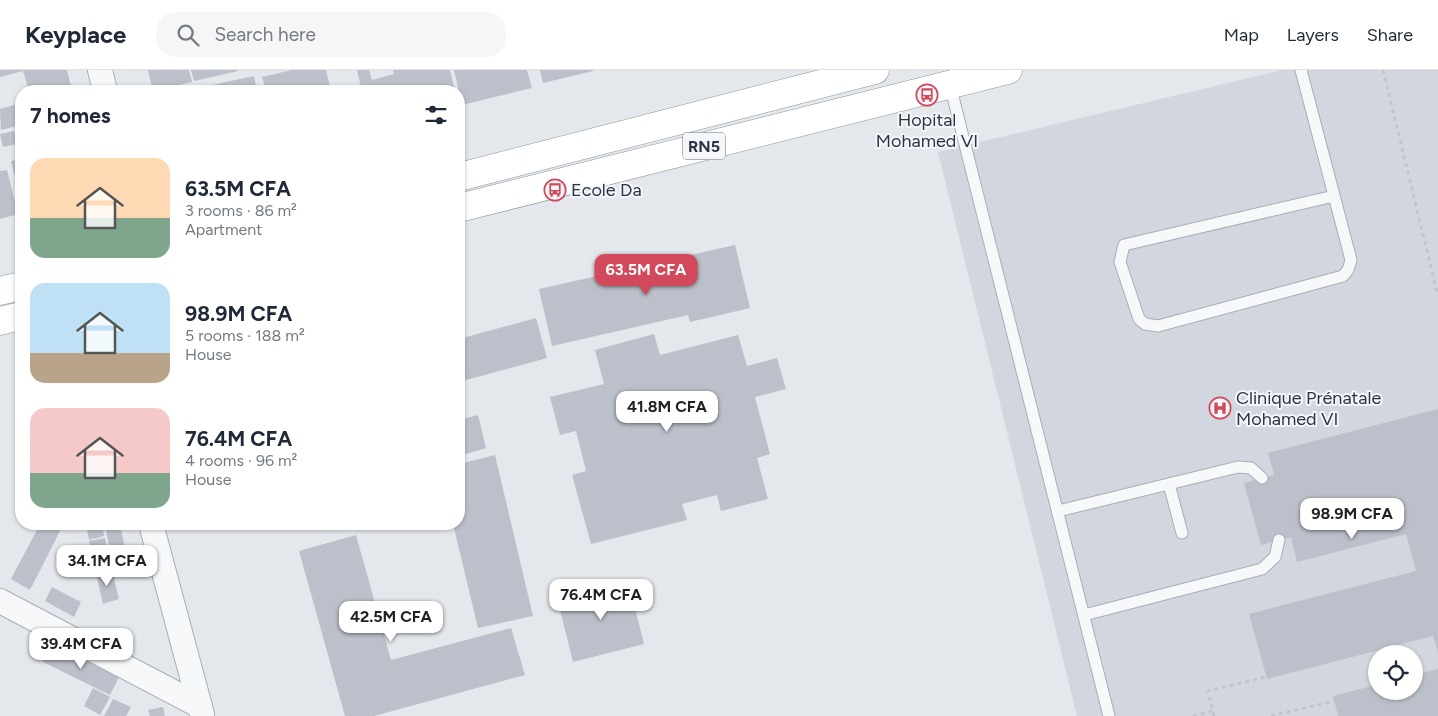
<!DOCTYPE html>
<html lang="en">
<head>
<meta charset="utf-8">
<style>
  body { margin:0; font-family:Figtree,sans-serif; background:#f6f6f7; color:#1f2937; height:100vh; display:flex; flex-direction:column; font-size:19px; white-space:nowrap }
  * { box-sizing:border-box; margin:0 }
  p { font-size:16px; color:#747a83 }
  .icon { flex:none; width:28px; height:28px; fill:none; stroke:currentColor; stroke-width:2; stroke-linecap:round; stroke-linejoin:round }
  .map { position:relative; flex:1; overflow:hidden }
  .drawer { position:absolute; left:15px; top:15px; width:450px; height:445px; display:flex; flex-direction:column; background:#fff; border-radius:20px; box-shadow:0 1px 4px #0004 }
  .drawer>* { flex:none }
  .tools { position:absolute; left:1368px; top:575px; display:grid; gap:10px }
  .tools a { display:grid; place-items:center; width:55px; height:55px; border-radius:50%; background:#fff; box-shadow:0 1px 4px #0004; font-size:25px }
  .price { position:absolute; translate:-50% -42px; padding:0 11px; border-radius:10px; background:#fff; color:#222; font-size:16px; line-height:32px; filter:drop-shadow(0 1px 2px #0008) }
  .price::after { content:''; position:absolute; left:50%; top:30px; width:15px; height:11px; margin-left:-8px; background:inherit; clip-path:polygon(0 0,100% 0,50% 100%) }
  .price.active { background:#d1495b; color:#fff }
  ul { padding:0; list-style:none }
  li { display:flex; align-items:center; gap:15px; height:125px; padding:0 15px }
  li span { display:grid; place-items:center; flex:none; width:140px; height:100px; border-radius:15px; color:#555 }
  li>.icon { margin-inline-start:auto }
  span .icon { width:60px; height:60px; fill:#fffc; stroke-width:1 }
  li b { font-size:21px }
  h2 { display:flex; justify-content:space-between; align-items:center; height:60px; padding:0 15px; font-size:21px }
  header { display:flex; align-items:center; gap:30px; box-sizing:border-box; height:70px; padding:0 25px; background:#fff; border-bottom:1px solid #e0e1e3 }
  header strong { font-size:24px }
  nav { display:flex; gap:28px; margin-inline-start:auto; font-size:18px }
  .search { width:350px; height:45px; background:#f6f6f7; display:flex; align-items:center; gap:12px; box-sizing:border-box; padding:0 18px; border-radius:20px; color:#747a83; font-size:19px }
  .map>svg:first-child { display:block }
</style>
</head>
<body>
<header>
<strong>Keyplace</strong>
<div class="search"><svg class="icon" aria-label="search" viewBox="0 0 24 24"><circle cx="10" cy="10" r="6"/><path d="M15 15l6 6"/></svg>Search here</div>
<nav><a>Map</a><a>Layers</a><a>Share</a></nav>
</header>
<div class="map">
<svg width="1438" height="646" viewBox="0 0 1438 646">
  <rect width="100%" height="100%" fill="#e4e7ec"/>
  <!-- built -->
  <path fill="#d2d6de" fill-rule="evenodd" d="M1282,0H1438V646H1077L938,82ZM1376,584H1414V621H1376Z"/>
  <!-- building -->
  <g fill="#bbc0ca">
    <path d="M0,0H67L72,21H29L23,1L0,7Z"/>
    <path d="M148,0H189L192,12L153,21Z"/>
    <path d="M191,0H237L238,1L194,11Z"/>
    <path d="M292,0H326L331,21H266L262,7Z"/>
    <path d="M357,0H369L372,10L394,4L393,0H450L455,21H362Z"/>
    <path d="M454,0H527L532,18L462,35Z"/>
    <path d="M540,0H593V1L543,13Z"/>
    <path d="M254,6L257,21H189V20Z"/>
    <path d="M21,33V55L1,60L0,39Z"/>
    <path d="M14,61L17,74L3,77L0,64Z"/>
    <path d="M21,89V131L11,91Z"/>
    <path d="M7,100L18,144L0,149V101Z"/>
    <path d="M735,175L750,238L690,252L688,245L552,276L539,219Z"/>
    <path d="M536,248L547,288L459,312V269Z"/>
    <path d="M654,264L660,285L738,265L747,296L777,288L786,319L755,327L770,384L757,388L768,429L721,441L717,425L682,434L687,450L591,474L572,405L586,401L576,361L560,365L550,327L604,314L595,280Z"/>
    <path d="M1438,339V583L1433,566L1267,609L1249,544L1416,501L1406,464L1297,492L1291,467L1261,475L1244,413L1274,405L1268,383Z"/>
    <path d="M478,345L486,378L459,386V350Z"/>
    <path d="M495,385L533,546L478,558L453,454H459V394Z"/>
    <path d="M40,454H51L61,459L30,520L11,509Z"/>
    <path d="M91,454H102L104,466L89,470L86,455Z"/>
    <path d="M113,454H120L129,498L114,501L105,455Z"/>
    <path d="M356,465L391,590L511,558L525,605L374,646H345L299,481Z"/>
    <path d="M105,468L111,499L96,502L89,471Z"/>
    <path d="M112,500L119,529L103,534L96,504Z"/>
    <path d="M628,510L644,574L573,592L557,528Z"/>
    <path d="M52,517L81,532L74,547L45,531Z"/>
    <path d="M52,575L119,607L110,625L43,592Z"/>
    <path d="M1438,599V646H1338L1333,626L1376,615V621H1414V605Z"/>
    <path d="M93,618L110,627L100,645L84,636Z"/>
    <path d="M113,629L131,637L126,646H104Z"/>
    <path d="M163,637L165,646H150L148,640Z"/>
  </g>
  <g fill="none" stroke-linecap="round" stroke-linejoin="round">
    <!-- service casing -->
    <g stroke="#a9aeb7" stroke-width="13">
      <g id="service">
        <path d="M1301,0L1351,190L1348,200L1343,206L1158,256L1145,254L1139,249L1120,192L1124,175L1334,126"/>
        <path d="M950,15L1109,646"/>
        <path d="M1169,414L1182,463"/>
        <path d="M1058,441L1238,397L1251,398L1262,408"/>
        <path d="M1084,545L1262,499L1275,487L1279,470"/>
      </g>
    </g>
    <!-- minor casing -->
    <g stroke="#a9aeb7" stroke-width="26">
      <g id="minor">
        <path d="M100,0L105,21"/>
        <path d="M151,454L202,644"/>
        <path d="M0,531L200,636"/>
      </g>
    </g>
    <!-- trunk casing -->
    <g stroke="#8b94a3" stroke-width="29">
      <g id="trunk">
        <path d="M459,107L875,0"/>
        <path d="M459,138L1008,0"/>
        <path d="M0,221L21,216"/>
        <path d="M0,251L21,246"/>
      </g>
    </g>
    <!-- path -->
    <g stroke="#c2c5cb" stroke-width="3" stroke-dasharray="4 4" stroke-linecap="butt">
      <path d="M1383,0L1438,226"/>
      <path d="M1193,646L1213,641"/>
      <path d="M1214,646L1208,621L1266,607"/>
      <path d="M1271,646L1334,631"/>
    </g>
    <!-- service -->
    <use href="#service" stroke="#f7f8fa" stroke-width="11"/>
    <!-- minor -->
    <use href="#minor" stroke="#f7f8fa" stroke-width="24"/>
    <!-- trunk -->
    <use href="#trunk" stroke="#fff" stroke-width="28"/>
  </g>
  <!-- icons -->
  <defs>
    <g id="bus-ring" transform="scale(1.125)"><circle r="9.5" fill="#f4f6f9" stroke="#d1495b" stroke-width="1.5"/><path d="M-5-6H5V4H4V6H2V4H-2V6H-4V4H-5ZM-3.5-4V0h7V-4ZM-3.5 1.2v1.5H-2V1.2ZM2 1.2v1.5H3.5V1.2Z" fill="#d1495b"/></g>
    <g id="hospital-ring" transform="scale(1.125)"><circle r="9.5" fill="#f4f6f9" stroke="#d1495b" stroke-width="1.5"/><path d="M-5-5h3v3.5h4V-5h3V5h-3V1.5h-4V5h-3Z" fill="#d1495b"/></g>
  </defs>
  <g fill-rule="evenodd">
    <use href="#bus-ring" x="927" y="25"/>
    <use href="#bus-ring" x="555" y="120"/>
    <use href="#hospital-ring" x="1220" y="338"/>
  </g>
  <g text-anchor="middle" stroke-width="4" stroke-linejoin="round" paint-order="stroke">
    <!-- shield labels -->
    <rect fill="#f4f6f9" stroke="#676e7b" stroke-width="1" x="683" y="62.5" width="42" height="27" rx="4"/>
    <g font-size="16" font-weight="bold" fill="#2b3445">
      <text x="704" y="82">RN5</text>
    </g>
    <!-- poi labels -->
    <g font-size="18" fill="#2b3445" stroke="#f4f6f9" text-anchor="start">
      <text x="927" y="56" text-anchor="middle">Hopital<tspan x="927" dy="21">Mohamed VI</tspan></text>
      <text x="571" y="126">Ecole Da</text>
      <text x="1236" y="334">Clinique Prénatale<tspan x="1236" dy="21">Mohamed VI</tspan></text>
    </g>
  </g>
</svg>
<div class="tools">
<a><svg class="icon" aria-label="locate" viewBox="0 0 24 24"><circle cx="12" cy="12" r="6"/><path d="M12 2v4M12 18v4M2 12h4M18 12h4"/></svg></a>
</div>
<b class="price active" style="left:646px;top:226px">63.5M CFA</b>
<b class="price" style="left:667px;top:363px">41.8M CFA</b>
<b class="price" style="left:1352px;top:470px">98.9M CFA</b>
<b class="price" style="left:107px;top:517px">34.1M CFA</b>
<b class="price" style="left:601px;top:551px">76.4M CFA</b>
<b class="price" style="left:391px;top:573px">42.5M CFA</b>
<b class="price" style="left:81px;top:600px">39.4M CFA</b>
<section class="drawer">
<h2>7 homes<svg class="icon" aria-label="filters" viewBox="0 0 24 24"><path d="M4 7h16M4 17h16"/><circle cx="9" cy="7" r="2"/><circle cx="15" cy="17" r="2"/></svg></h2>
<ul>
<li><span style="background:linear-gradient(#ffd9b3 60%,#7fa58c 0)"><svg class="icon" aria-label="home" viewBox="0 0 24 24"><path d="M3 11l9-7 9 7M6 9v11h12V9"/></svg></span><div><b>63.5M CFA</b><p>3 rooms · 86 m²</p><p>Apartment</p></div></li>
<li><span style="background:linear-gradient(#bfe0f5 70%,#b9a48a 0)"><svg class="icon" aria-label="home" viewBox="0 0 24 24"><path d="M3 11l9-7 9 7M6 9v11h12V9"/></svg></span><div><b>98.9M CFA</b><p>5 rooms · 188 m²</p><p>House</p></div></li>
<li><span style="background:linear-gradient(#f6c9c9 65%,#7fa58c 0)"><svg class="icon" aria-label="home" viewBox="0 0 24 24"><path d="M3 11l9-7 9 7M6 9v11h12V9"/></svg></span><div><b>76.4M CFA</b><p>4 rooms · 96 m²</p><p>House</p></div></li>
</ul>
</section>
</div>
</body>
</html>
